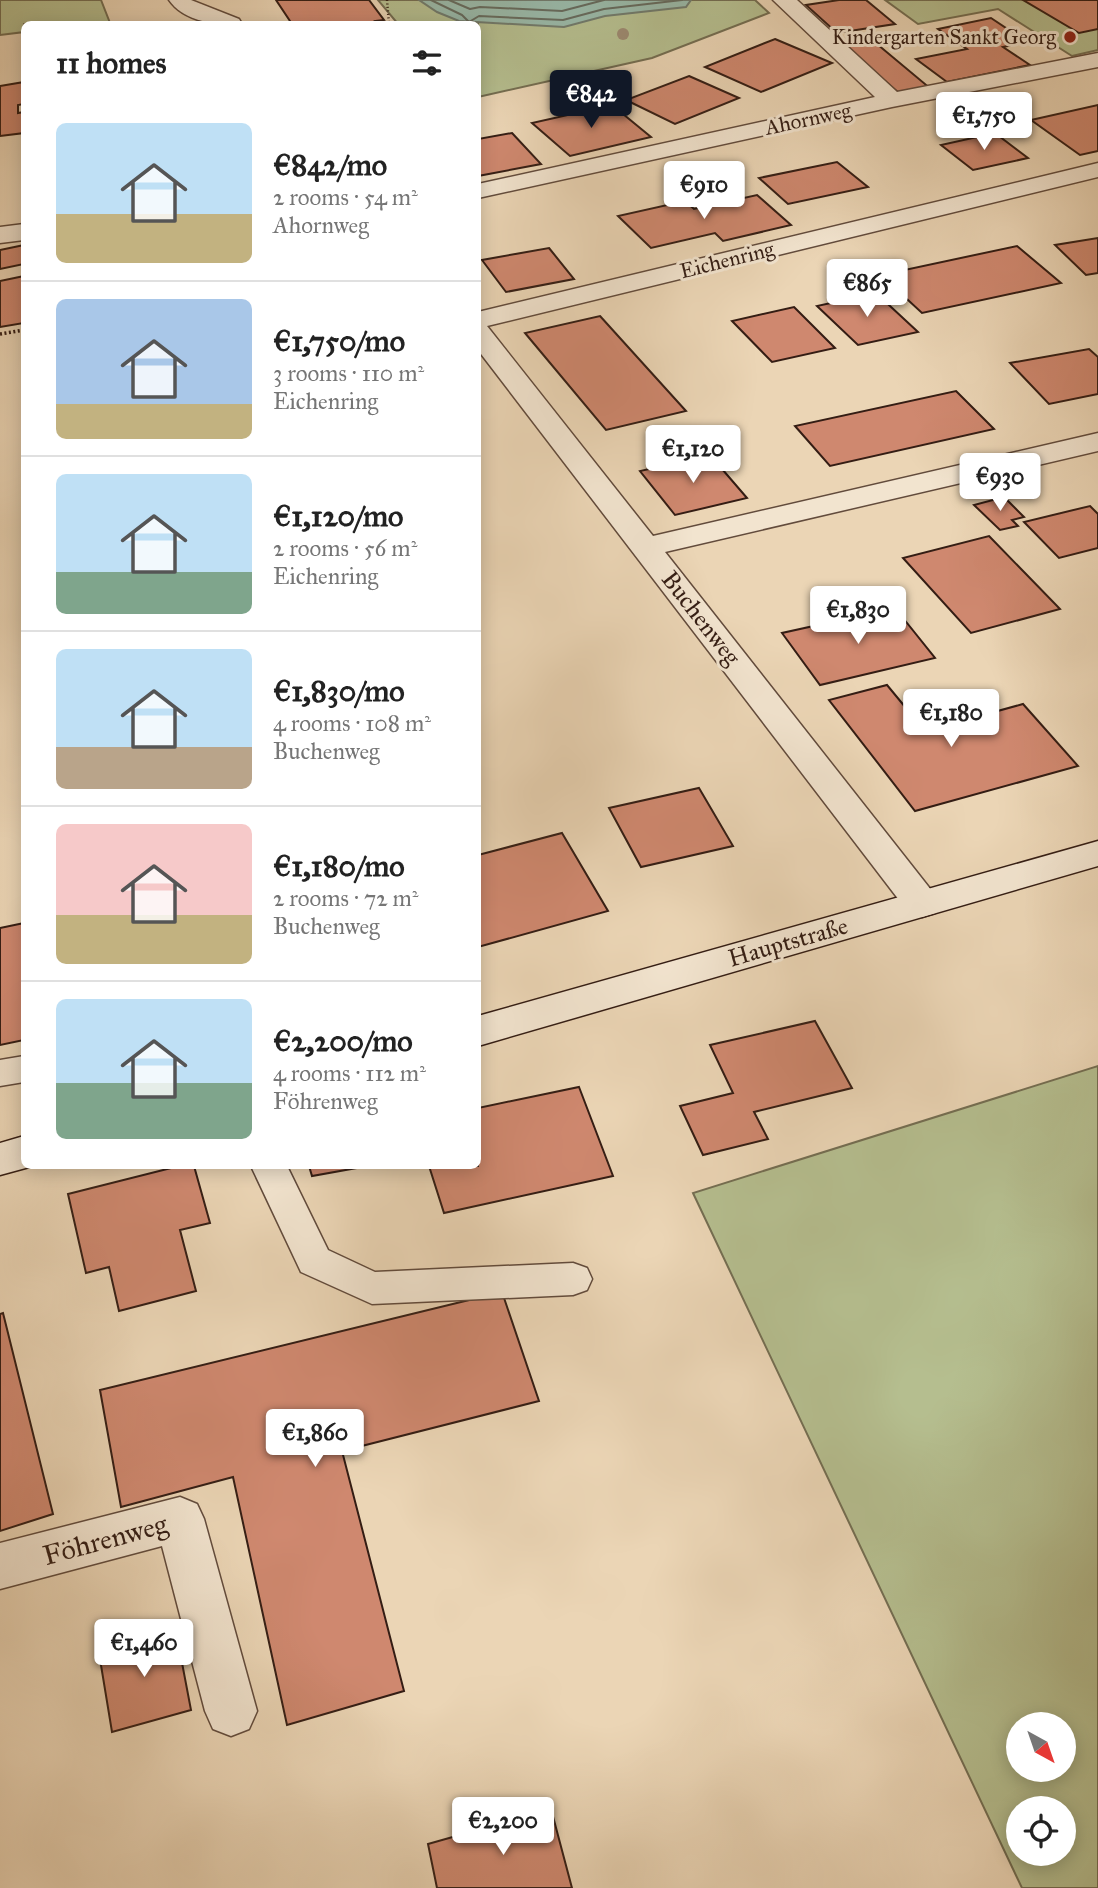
<!DOCTYPE html>
<html lang="en">
<head>
<meta charset="utf-8">
<style>
  body { margin:0; font-family:"IM FELL Great Primer",serif; background:#f2f2f2; color:#222; height:100vh; display:flex; flex-direction:column; font-size:26px; white-space:nowrap }
  * { box-sizing:border-box; margin:0 }
  p { font-size:23px; color:#767676 }
  .icon { flex:none; width:38px; height:38px; fill:none; stroke:currentColor; stroke-width:2; stroke-linecap:round; stroke-linejoin:round }
  .map { position:relative; flex:1; overflow:hidden }
  .sheet { position:absolute; left:21px; top:21px; width:460px; height:1148px; display:flex; flex-direction:column; background:#fff; border-radius:10px; box-shadow:0 4px 18px #0003 }
  .sheet>* { flex:none }
  .needle { width:46px; rotate:140deg }
  .tools { position:absolute; left:1006px; top:1712px; display:grid; gap:14px }
  .tools a { display:grid; place-items:center; width:70px; height:70px; border-radius:50%; background:#fff; box-shadow:0 4px 18px #0003; font-size:35px }
  .price { position:absolute; translate:-50% -60px; padding:0 16px; border-radius:7px; background:#fff; color:#222; font-size:23px; line-height:46px; filter:drop-shadow(0 2px 4px #0008) }
  .price::after { content:''; position:absolute; left:50%; top:42px; width:21px; height:16px; margin-left:-10px; background:inherit; clip-path:polygon(0 0,100% 0,50% 100%) }
  .price.on { background:#111827; color:#fff }
  ul { padding:0; list-style:none }
  li { display:flex; align-items:center; gap:21px; height:175px; padding:0 35px }
  li+li { border-top:2px solid #e0e0e0 }
  li span { display:grid; place-items:center; flex:none; width:196px; height:140px; border-radius:10px; color:#555 }
  li>.icon { margin-inline-start:auto }
  span .icon { width:84px; height:84px; fill:#fffc; stroke-width:1 }
  li b { font-size:30px }
  h2 { display:flex; justify-content:space-between; align-items:center; height:84px; padding:0 35px; font-size:30px }
  .map>svg:first-child { display:block }
</style>
</head>
<body>
<div class="map">
<svg width="1098" height="1888" viewBox="0 0 1098 1888">
  <rect width="100%" height="100%" fill="#ebd5b5"/>
  <filter id="stains"><feTurbulence type="fractalNoise" baseFrequency=".00286" numOctaves="4"/><feColorMatrix values="0 0 0 0 .2 0 0 0 0 .09 0 0 0 0 .02 0 0 0 .5 -.17"/></filter>
  <radialGradient id="worn" r=".72"><stop offset=".6" stop-color="#630" stop-opacity="0"/><stop offset="1" stop-color="#630" stop-opacity=".3"/></radialGradient>
  <!-- green -->
  <g fill="#b5be8f" stroke="#746e52" stroke-width="2" fill-rule="evenodd">
    <path d="M0,0H101L110,23L24,24V32L0,35Z"/>
    <path d="M378,0H755L769,13L652,58L478,97V24H398Z"/>
    <path d="M885,0H1098V50L1072,56L998,9L918,24Z"/>
    <path d="M1098,1066V1888H1022L693,1193ZM1018,1724H1064V1769H1018ZM1018,1808H1064V1853H1018Z"/>
  </g>
  <!-- water -->
  <path fill="#99b9a9" stroke="#717b6d" stroke-width="2" d="M419,0H691L686,7L605,16L564,27L459,21L437,12Z"/>
  <g fill="none" stroke-linecap="round" stroke-linejoin="round">
    <!-- shore -->
    <g stroke="#666b5e" stroke-width="2">
      <path d="M431,0L462,15L469,22L479,16L563,20L604,9L682,0"/>
      <path d="M449,0L470,9L480,7L562,11L604,0"/>
    </g>
  </g>
  <!-- building -->
  <g fill="#cf886f" stroke="#341d14" stroke-width="2">
    <path d="M276,0H369L384,20L375,21L377,24H292Z"/>
    <path d="M839,0H866L895,24L837,33L806,5Z"/>
    <path d="M1023,0H1098V29L1079,33Z"/>
    <path d="M991,18L1027,42L1003,47L1030,65L947,82L916,59L967,49L938,29Z"/>
    <path d="M775,39L832,63L761,92L705,67Z"/>
    <path d="M871,39L931,89L900,94L842,44Z"/>
    <path d="M689,76L739,98L675,124L626,100Z"/>
    <path d="M24,82V104L18,105V113L24,112V133L0,136V86Z"/>
    <path d="M612,105L651,137L570,156L532,123Z"/>
    <path d="M1098,105V151L1080,155L1031,120Z"/>
    <path d="M512,133L541,164L478,176V139Z"/>
    <path d="M995,133L1028,158L973,170L941,145Z"/>
    <path d="M837,162L868,187L788,204L759,178Z"/>
    <path d="M757,195L791,225L723,241L715,233L651,248L618,216L685,201L694,209Z"/>
    <path d="M1098,238V273L1086,275L1055,245Z"/>
    <path d="M24,245V264L0,269V250Z"/>
    <path d="M1017,246L1061,283L922,313L881,275Z"/>
    <path d="M549,248L574,279L506,292L482,260Z"/>
    <path d="M24,276V323L0,327V281Z"/>
    <path d="M876,293L918,332L858,345L817,306Z"/>
    <path d="M794,307L835,348L772,362L732,321Z"/>
    <path d="M600,316L686,411L606,430L525,333Z"/>
    <path d="M1089,349L1098,357V394L1049,404L1010,363Z"/>
    <path d="M956,391L994,429L830,466L795,426Z"/>
    <path d="M710,455L747,498L675,515L640,471Z"/>
    <path d="M1004,497L1024,517L1012,520L1018,526L1000,530L974,505Z"/>
    <path d="M1090,506L1098,514V548L1059,558L1024,522Z"/>
    <path d="M989,536L1060,609L971,633L903,558Z"/>
    <path d="M895,608L935,658L820,685L782,633Z"/>
    <path d="M887,685L925,731L1023,704L1078,766L915,811L829,700Z"/>
    <path d="M699,788L733,846L641,867L609,808Z"/>
    <path d="M562,833L608,911L478,947V855Z"/>
    <path d="M24,923V1040L0,1045V928Z"/>
    <path d="M815,1021L852,1088L754,1112L768,1139L703,1155L680,1106L733,1093L710,1045Z"/>
    <path d="M579,1087L613,1176L444,1213L429,1166H478V1108Z"/>
    <path d="M179,1166H194L210,1223L180,1230L196,1291L119,1311L109,1267L86,1273L68,1194Z"/>
    <path d="M309,1166H368L312,1176Z"/>
    <path d="M502,1292L539,1401L342,1451L404,1691L287,1725L233,1477L121,1507L100,1390Z"/>
    <path d="M3,1313L53,1514L0,1531V1314Z"/>
    <path d="M175,1626L191,1710L112,1732L98,1647Z"/>
    <path d="M551,1809L572,1888H437L428,1844Z"/>
  </g>
  <g fill="none" stroke-linecap="round" stroke-linejoin="round">
    <!-- lane casing -->
    <g stroke="#624b3c" stroke-width="3">
      <g id="lane">
        <path d="M24,1056V1082L0,1086V1060Z"/>
        <path d="M251,1166H287L328,1250L375,1272L573,1263L587,1268L592,1279L587,1290L573,1295L372,1304L301,1272Z"/>
      </g>
    </g>
    <!-- street casing -->
    <g stroke="#624b3c" stroke-width="3">
      <g id="street">
        <path d="M169,0H191L239,19L242,24C218,26 184,22 169,0Z"/>
        <path d="M773,0H797L897,92L1098,53V67L892,107L478,198V184L875,97Z"/>
        <path d="M1098,163V177L487,326L653,536L1098,433V451L665,552L935,895L941,904L935,913L922,917L909,913L478,350V312Z"/>
        <path d="M24,224V240L0,243V227Z"/>
        <path d="M180,1497L197,1504L204,1519L257,1711L249,1729L231,1736L213,1729L205,1711L162,1546L0,1589V1543Z"/>
      </g>
    </g>
    <!-- secondary casing -->
    <g stroke="#341d14" stroke-width="3">
      <g id="secondary">
        <path d="M1098,841V866L478,1046V1016Z"/>
        <path d="M24,1136V1166H33L0,1175V1143Z"/>
      </g>
    </g>
    <!-- path-far1 -->
    <path stroke="#341d14" stroke-width="2.5" stroke-dasharray="1 2.5" stroke-linecap="butt" d="M387,0L389,24"/>
    <!-- path -->
    <path stroke="#341d14" stroke-width="3.5" stroke-dasharray="2 2.5" stroke-linecap="butt" d="M0,334L24,330"/>
    <!-- lane -->
    <use href="#lane" fill="#f2e4cf" fill-rule="evenodd"/>
    <!-- street -->
    <use href="#street" fill="#f2e4cf" fill-rule="evenodd"/>
    <!-- secondary -->
    <use href="#secondary" fill="#f2e4cf" fill-rule="evenodd"/>
  </g>
  <!-- trees -->
  <circle fill="#9c8a71" cx="623" cy="34" r="6"/>
  <!-- markers -->
  <circle fill="#8f2418" stroke="#f2e4cf" stroke-width="2.5" cx="1070" cy="37" r="7"/>
  <g text-anchor="middle" stroke-width="6" stroke-linejoin="round" paint-order="stroke">
    <!-- far-poi labels -->
    <g font-size="21" fill="#341d14" stroke="#f2e4cf" text-anchor="end">
      <text x="1056" y="44">Kindergarten Sankt Georg</text>
    </g>
    <!-- far-street labels -->
    <g font-size="21" fill="#341d14" stroke="#f2e4cf">
      <text transform="translate(808 119) rotate(-12)" y="7">Ahornweg</text>
      <text transform="translate(727 260) rotate(-14)" y="7">Eichenring</text>
    </g>
    <!-- street labels -->
    <g font-size="24" fill="#341d14" stroke="#f2e4cf">
      <text transform="translate(701 618) rotate(52)" y="8">Buchenweg</text>
      <text transform="translate(788 942) rotate(-16)" y="8">Hauptstraße</text>
    </g>
    <!-- near-street labels -->
    <g font-size="28" fill="#341d14" stroke="#f2e4cf">
      <text transform="translate(105 1539) rotate(-15)" y="10">Föhrenweg</text>
    </g>
  </g>
  <rect width="100%" height="100%" filter="url(#stains)"/>
  <rect width="100%" height="100%" fill="url(#worn)"/>
</svg>
<div class="tools">
<a><svg class="needle" viewBox="-14 -14 28 28"><path d="M0-13l5 13h-10z" fill="#e53935"/><path d="M0 13l5-13h-10z" fill="#767676"/></svg></a>
<a><svg class="icon" aria-label="locate" viewBox="0 0 24 24"><circle cx="12" cy="12" r="6"/><path d="M12 2v4M12 18v4M2 12h4M18 12h4"/></svg></a>
</div>
<b class="price on" style="left:591px;top:130px">€842</b>
<b class="price" style="left:984px;top:152px">€1,750</b>
<b class="price" style="left:704px;top:221px">€910</b>
<b class="price" style="left:867px;top:319px">€865</b>
<b class="price" style="left:693px;top:485px">€1,120</b>
<b class="price" style="left:1000px;top:513px">€930</b>
<b class="price" style="left:858px;top:646px">€1,830</b>
<b class="price" style="left:951px;top:749px">€1,180</b>
<b class="price" style="left:315px;top:1469px">€1,860</b>
<b class="price" style="left:144px;top:1679px">€1,460</b>
<b class="price" style="left:503px;top:1857px">€2,200</b>
<section class="sheet">
<h2>11 homes<svg class="icon" aria-label="filters" viewBox="0 0 24 24"><path d="M4 7h16M4 17h16"/><circle cx="9" cy="7" r="2"/><circle cx="15" cy="17" r="2"/></svg></h2>
<ul>
<li><span style="background:linear-gradient(#bfe0f5 65%,#c2b280 0)"><svg class="icon" aria-label="home" viewBox="0 0 24 24"><path d="M3 11l9-7 9 7M6 9v11h12V9"/></svg></span><div><b>€842/mo</b><p>2 rooms · 54 m²</p><p>Ahornweg</p></div></li>
<li><span style="background:linear-gradient(#a9c7e8 75%,#c2b280 0)"><svg class="icon" aria-label="home" viewBox="0 0 24 24"><path d="M3 11l9-7 9 7M6 9v11h12V9"/></svg></span><div><b>€1,750/mo</b><p>3 rooms · 110 m²</p><p>Eichenring</p></div></li>
<li><span style="background:linear-gradient(#bfe0f5 70%,#7fa58c 0)"><svg class="icon" aria-label="home" viewBox="0 0 24 24"><path d="M3 11l9-7 9 7M6 9v11h12V9"/></svg></span><div><b>€1,120/mo</b><p>2 rooms · 56 m²</p><p>Eichenring</p></div></li>
<li><span style="background:linear-gradient(#bfe0f5 70%,#b9a48a 0)"><svg class="icon" aria-label="home" viewBox="0 0 24 24"><path d="M3 11l9-7 9 7M6 9v11h12V9"/></svg></span><div><b>€1,830/mo</b><p>4 rooms · 108 m²</p><p>Buchenweg</p></div></li>
<li><span style="background:linear-gradient(#f6c9c9 65%,#c2b280 0)"><svg class="icon" aria-label="home" viewBox="0 0 24 24"><path d="M3 11l9-7 9 7M6 9v11h12V9"/></svg></span><div><b>€1,180/mo</b><p>2 rooms · 72 m²</p><p>Buchenweg</p></div></li>
<li><span style="background:linear-gradient(#bfe0f5 60%,#7fa58c 0)"><svg class="icon" aria-label="home" viewBox="0 0 24 24"><path d="M3 11l9-7 9 7M6 9v11h12V9"/></svg></span><div><b>€2,200/mo</b><p>4 rooms · 112 m²</p><p>Föhrenweg</p></div></li>
</ul>
</section>
</div>
</body>
</html>
